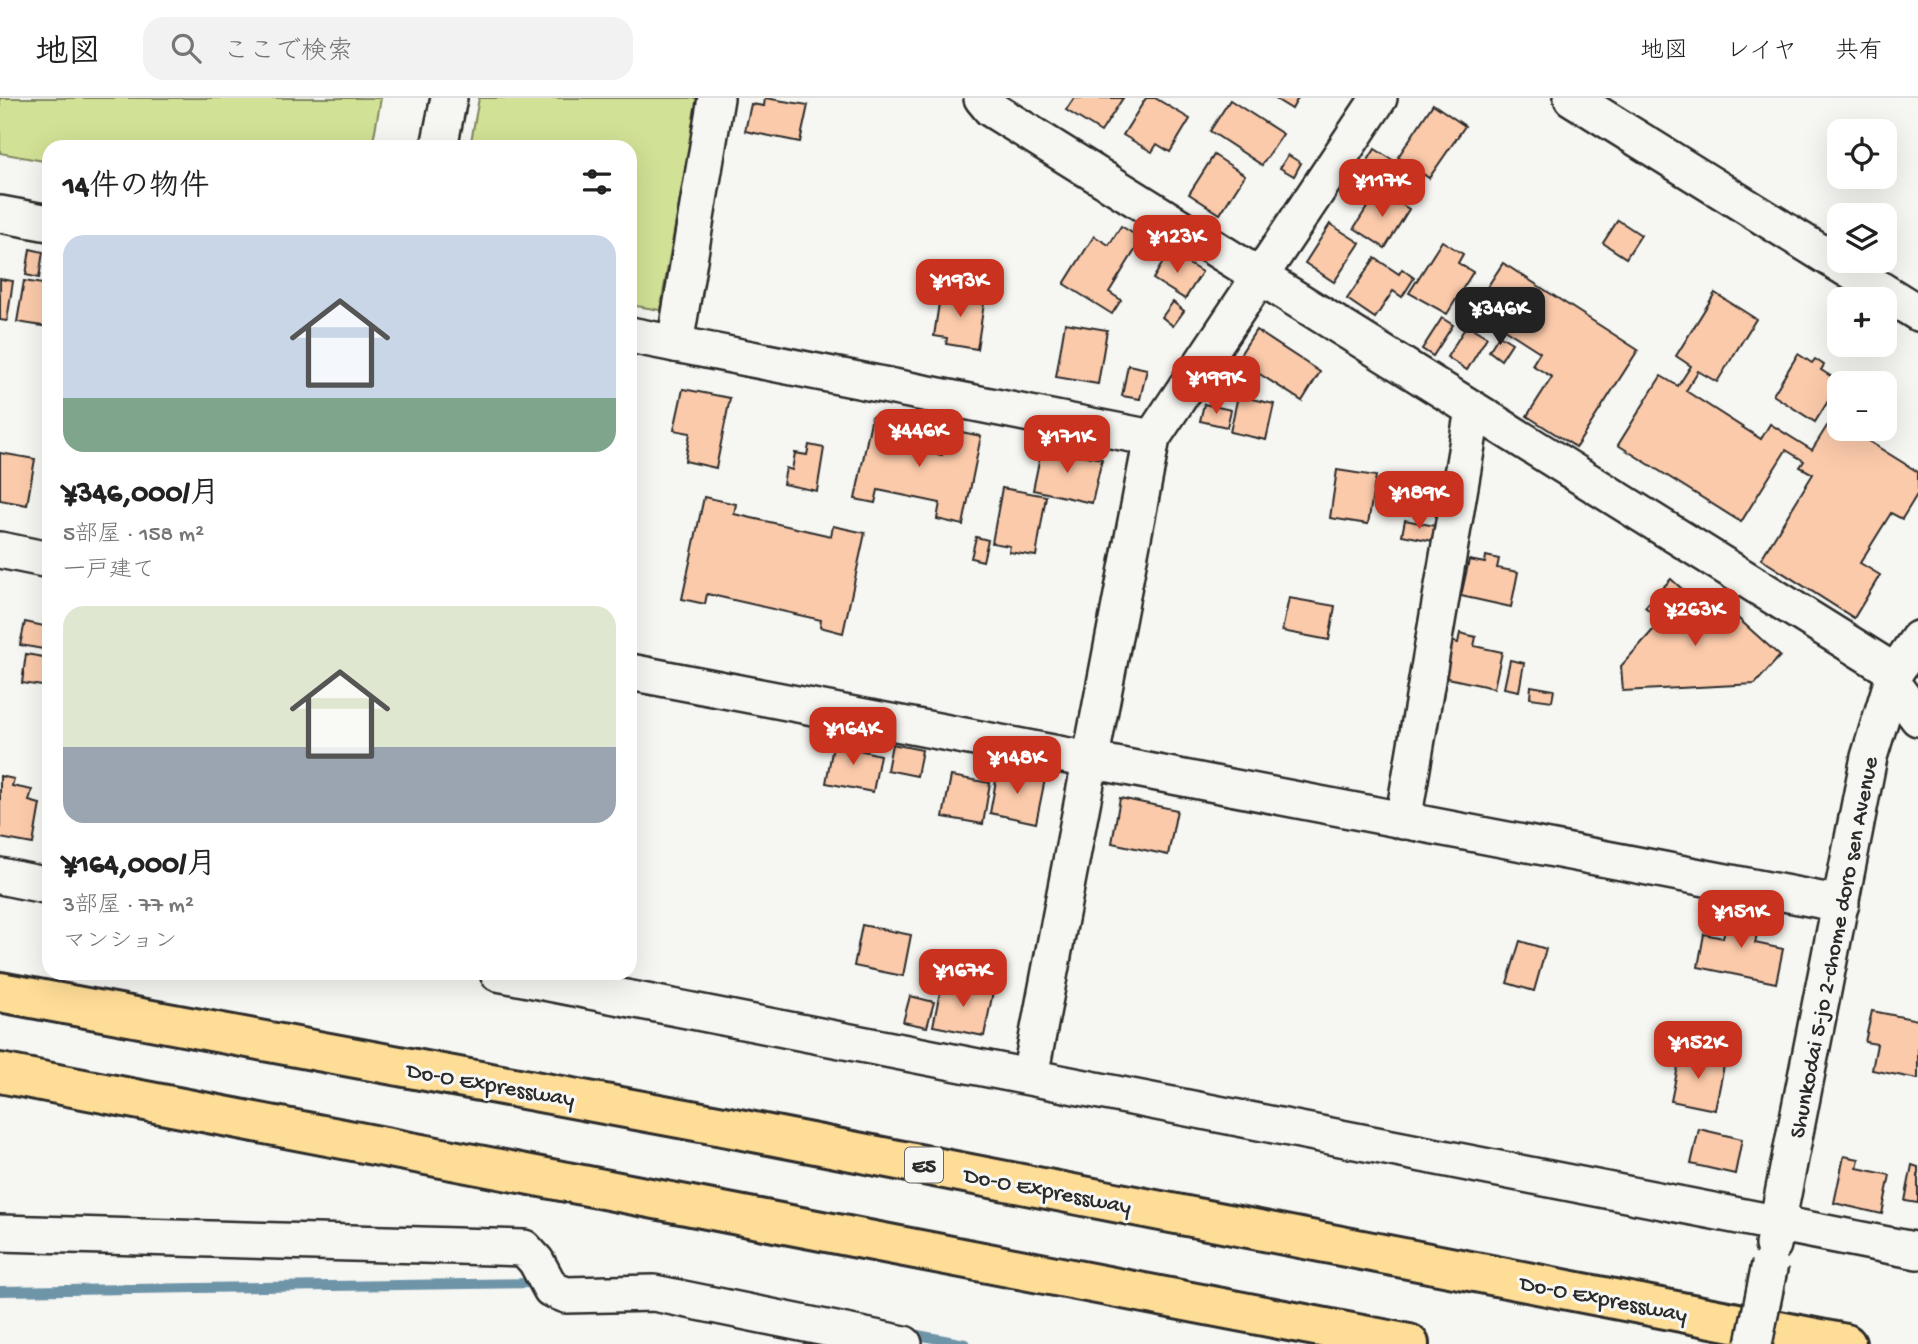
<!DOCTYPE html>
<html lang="ja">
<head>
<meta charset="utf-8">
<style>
  body { margin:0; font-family:"Gochi Hand","Klee One",sans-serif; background:#f2f2f2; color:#222; height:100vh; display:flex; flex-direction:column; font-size:26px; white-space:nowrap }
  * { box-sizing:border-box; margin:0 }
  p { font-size:23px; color:#767676 }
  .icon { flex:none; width:38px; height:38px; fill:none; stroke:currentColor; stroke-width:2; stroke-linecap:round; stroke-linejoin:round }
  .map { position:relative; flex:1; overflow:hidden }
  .panel { position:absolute; left:42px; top:42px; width:595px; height:840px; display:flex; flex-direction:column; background:#fff; border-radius:21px; box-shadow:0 7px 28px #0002 }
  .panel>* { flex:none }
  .fabs { position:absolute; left:1827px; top:21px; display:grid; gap:14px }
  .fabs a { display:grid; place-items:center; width:70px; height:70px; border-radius:14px; background:#fff; box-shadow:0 7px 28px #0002; font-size:35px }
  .price { position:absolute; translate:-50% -60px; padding:0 16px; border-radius:14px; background:#c8321e; color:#fff; font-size:23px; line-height:46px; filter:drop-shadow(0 2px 4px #0008) }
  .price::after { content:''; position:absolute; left:50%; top:42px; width:21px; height:16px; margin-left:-10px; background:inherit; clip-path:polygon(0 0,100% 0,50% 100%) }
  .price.on { background:#222; color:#fff }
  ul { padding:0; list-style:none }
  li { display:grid; align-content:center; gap:14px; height:371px; padding:0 21px }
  li span { display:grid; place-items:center; height:217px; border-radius:21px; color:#555 }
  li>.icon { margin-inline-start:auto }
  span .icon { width:126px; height:126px; fill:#fffc; stroke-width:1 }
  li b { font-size:30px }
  h2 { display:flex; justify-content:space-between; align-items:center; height:84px; padding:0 21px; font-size:30px }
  header { display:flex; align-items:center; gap:42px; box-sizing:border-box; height:98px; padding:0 35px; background:#fff; border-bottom:2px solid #e0e0e0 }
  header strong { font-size:33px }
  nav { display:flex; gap:38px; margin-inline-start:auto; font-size:24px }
  .search { width:490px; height:63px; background:#f2f2f2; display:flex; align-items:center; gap:18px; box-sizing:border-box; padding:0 24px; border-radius:21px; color:#767676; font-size:26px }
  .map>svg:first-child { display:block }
</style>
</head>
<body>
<header>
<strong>地図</strong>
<div class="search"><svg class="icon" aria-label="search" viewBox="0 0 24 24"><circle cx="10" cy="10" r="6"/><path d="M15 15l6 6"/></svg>ここで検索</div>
<nav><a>地図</a><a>レイヤ</a><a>共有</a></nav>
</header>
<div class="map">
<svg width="1918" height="1246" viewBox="0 0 1918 1246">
  <rect width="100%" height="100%" fill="#f6f6f2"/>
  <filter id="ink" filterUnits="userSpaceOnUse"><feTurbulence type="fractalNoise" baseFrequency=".0143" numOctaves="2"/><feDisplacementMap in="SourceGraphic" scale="14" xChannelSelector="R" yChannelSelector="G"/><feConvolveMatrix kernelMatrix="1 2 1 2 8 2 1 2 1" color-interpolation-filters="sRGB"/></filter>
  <g filter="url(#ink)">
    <!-- green -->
    <g fill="#d1e195" stroke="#7e8660" stroke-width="2">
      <path d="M0,0H381L372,49H49V64L0,55Z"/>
      <path d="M479,0H698L660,212L630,207V49H470Z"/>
    </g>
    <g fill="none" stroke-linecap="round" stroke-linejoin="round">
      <!-- stream -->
      <g stroke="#6e94a8" stroke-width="10">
        <path d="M0,1193L540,1185"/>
        <path d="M907,1235L965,1246"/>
      </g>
    </g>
    <!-- building -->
    <g fill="#fbcaab" stroke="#2b2b2b" stroke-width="2">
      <path d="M765,0L808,7L800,44L745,33L751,6L764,8Z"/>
      <path d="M1074,0H1123L1101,34L1066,12Z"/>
      <path d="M1146,0H1155L1190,21L1170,54L1157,46L1152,54L1123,37Z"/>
      <path d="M1274,0H1298L1292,11Z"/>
      <path d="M1230,2L1283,36L1262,67L1210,33Z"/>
      <path d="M1433,6L1465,28L1429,80L1398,59Z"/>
      <path d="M1375,51L1404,69L1395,83L1367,64Z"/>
      <path d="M1214,57L1245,77L1220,116L1189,96Z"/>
      <path d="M1288,57L1301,65L1294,78L1280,70Z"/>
      <path d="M1407,72L1420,81L1413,92L1400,83Z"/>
      <path d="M1378,92L1409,111L1385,150L1354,130Z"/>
      <path d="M1618,122L1641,137L1626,160L1603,145Z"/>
      <path d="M1330,126L1360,145L1334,184L1305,165Z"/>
      <path d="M1121,128L1142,141L1109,194L1121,202L1112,216L1064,186L1094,138L1109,147Z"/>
      <path d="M1442,143L1463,156L1458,165L1473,174L1447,216L1409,195Z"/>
      <path d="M30,151L43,154L39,180L26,177Z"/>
      <path d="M1169,154L1202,174L1185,201L1153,181Z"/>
      <path d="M1375,160L1399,176L1402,171L1414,180L1402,199L1393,193L1375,220L1347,201Z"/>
      <path d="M1503,165L1638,252L1576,349L1527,318L1552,279L1532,267L1540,254L1473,211Z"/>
      <path d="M0,181L13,183L7,223L0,222Z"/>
      <path d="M24,183L49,187V229L17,224Z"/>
      <path d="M941,192L985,199L977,251L946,246L947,240L934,238Z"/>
      <path d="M1715,195L1756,221L1717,284L1698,273L1686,293L1761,341L1770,326L1812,352L1832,320L1839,324V331H1849L1918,374V395L1902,421L1891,415L1860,465L1880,477L1854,520L1761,461L1813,376L1800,369L1804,363L1786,352L1741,424L1618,347L1661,278L1678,288L1691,268L1676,258Z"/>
      <path d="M1173,204L1184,213L1173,228L1162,219Z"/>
      <path d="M1442,220L1453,227L1433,258L1422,251Z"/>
      <path d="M1065,225L1107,232L1098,286L1056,279Z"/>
      <path d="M1467,227L1487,239L1467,272L1447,259Z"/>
      <path d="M1256,232L1320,274L1302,303L1258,275L1255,279L1234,266Z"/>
      <path d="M1499,237L1512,245L1501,262L1489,253Z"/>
      <path d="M1798,256L1812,265L1815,261L1824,267L1821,272L1840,284L1815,324L1773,297Z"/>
      <path d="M1128,267L1147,271L1140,301L1122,298Z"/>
      <path d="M683,291L730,300L716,370L685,363L690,335L674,332Z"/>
      <path d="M1238,298L1274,306L1266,342L1230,334Z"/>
      <path d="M1204,306L1231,312L1227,329L1200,323Z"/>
      <path d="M872,318L901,324L897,347L942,357L947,331L981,338L963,427L937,421L940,405L878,392L875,405L855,401Z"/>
      <path d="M809,347L824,350L817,393L783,386L786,370L792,372L795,355L807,357Z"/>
      <path d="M1042,349L1102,361L1092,405L1033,392Z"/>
      <path d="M0,355L35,361L27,407L0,402Z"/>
      <path d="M1337,372L1376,378L1368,426L1330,420Z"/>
      <path d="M1002,390L1046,398L1036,458L1009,454L1010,448L992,445Z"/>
      <path d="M704,399L736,406L734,416L831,438L833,428L865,435L843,535L820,529L821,522L707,496L705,506L682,501Z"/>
      <path d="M1405,422L1435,428L1433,443L1402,437Z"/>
      <path d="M976,439L988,442L983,463L971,460Z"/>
      <path d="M1486,458L1499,461L1497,470L1518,474L1511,509L1461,498L1469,462L1485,465Z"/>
      <path d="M1671,481L1721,526L1731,514L1780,558L1755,586L1623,593L1621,568L1661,523L1645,509Z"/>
      <path d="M1289,500L1335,508L1329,542L1282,533Z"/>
      <path d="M25,524L49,529V552L20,547Z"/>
      <path d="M1460,535L1476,539L1474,548L1502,554L1494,590L1443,579L1451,543L1458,545Z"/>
      <path d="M26,556L49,560V589L22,585Z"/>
      <path d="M1510,562L1524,565L1519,593L1504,590Z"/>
      <path d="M1531,588L1554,592L1552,603L1530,600Z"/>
      <path d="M846,640L860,643L859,652L880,657L873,694L826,685L833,648L844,650Z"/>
      <path d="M892,646L922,652L917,678L887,672Z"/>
      <path d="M998,672L1045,681L1036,725L990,715Z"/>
      <path d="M0,678L14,681L12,688L32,692L29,703L40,706L33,746L0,740Z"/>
      <path d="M951,678L990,685L983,726L943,719Z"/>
      <path d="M1120,700L1177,712L1168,757L1112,745Z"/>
      <path d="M1729,812L1761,818L1755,845L1783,851L1776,885L1698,869L1704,836L1723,840Z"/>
      <path d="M862,827L911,837L903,878L854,868Z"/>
      <path d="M1520,843L1546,851L1534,893L1507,885Z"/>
      <path d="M942,884L993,894L984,938L933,928Z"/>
      <path d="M910,898L934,904L927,929L903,924Z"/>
      <path d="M1872,913L1918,922V981L1872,972L1877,946L1865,944Z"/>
      <path d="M1681,954L1725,963L1715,1012L1671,1003Z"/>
      <path d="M1699,1031L1742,1041L1735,1076L1691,1066Z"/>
      <path d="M1844,1058L1859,1061L1857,1070L1890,1077L1882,1116L1834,1105Z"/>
      <path d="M1912,1067L1918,1069V1105L1905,1103Z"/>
    </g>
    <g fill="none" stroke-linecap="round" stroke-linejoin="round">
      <!-- minor casing -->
      <g stroke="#2b2b2b" stroke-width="40">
        <g id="minor">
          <path d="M982,0L991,11L1895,574"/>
          <path d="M1572,0L1918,215"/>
          <path d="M439,49L449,0"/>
          <path d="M0,116L49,125"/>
          <path d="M630,237L1152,340"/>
          <path d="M675,246L716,0"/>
          <path d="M0,452L49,462"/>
          <path d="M630,574L1841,806"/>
          <path d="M1892,585L1918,620"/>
          <path d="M1403,723L1473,312"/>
          <path d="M0,778L49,788"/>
          <path d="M498,875L1918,1153"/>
          <path d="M1030,978L1152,340L1379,0"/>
          <path d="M0,1135L524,1150L536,1163L551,1191L566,1197L654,1195L904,1246"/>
          <path d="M1773,1147L1869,659L1895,574L1918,541"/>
        </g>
      </g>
      <!-- motorway casing -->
      <g stroke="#2b2b2b" stroke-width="44">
        <g id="motorway">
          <path d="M0,894L723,1028L1846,1246"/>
          <path d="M0,975L1409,1246"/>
        </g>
      </g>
      <!-- minor -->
      <use href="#minor" stroke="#f6f6f2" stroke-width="35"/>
      <!-- motorway -->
      <use href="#motorway" stroke="#fedd96" stroke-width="38"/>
      <!-- minor-bridge casing -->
      <g stroke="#2b2b2b" stroke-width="40" stroke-linecap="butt">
        <path id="minor-bridge" d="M1754,1246L1770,1166"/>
      </g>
      <!-- minor-bridge -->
      <use href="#minor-bridge" stroke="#f6f6f2" stroke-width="35"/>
    </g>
  </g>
  <g text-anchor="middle" stroke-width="6" stroke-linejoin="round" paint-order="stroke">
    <!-- shield labels -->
    <rect fill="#f6f6f2" stroke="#686867" stroke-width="2" x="905" y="1049.5" width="38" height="35" rx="5"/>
    <g font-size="21" font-weight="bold" fill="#2b2b2b">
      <text x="924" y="1074">E5</text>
    </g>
    <!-- street labels -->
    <g font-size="23" fill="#2b2b2b" stroke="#f6f6f2">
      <text transform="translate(1832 849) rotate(-79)" y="8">Shunkodai 5-jo 2-chome doro sen Avenue</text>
      <text transform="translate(491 985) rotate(10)" y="8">Do-O Expressway</text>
      <text transform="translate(1048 1091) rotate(11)" y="8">Do-O Expressway</text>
      <text transform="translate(1604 1199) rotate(11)" y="8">Do-O Expressway</text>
    </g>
  </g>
</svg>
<div class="fabs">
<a><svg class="icon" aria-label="locate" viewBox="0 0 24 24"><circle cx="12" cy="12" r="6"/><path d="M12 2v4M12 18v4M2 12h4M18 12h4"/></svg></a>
<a><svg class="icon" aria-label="layers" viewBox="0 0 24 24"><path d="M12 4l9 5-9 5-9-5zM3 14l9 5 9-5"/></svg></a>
<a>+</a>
<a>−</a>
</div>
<b class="price" style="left:1382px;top:121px">¥117K</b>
<b class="price" style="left:1177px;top:177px">¥123K</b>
<b class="price" style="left:960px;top:221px">¥193K</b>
<b class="price on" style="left:1500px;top:249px">¥346K</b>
<b class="price" style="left:1216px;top:318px">¥199K</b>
<b class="price" style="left:919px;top:371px">¥446K</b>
<b class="price" style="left:1067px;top:377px">¥171K</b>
<b class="price" style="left:1419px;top:433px">¥189K</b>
<b class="price" style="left:1695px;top:550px">¥263K</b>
<b class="price" style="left:853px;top:669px">¥164K</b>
<b class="price" style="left:1017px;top:698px">¥148K</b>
<b class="price" style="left:1741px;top:852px">¥151K</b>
<b class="price" style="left:963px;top:911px">¥167K</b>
<b class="price" style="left:1698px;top:983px">¥152K</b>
<section class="panel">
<h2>14件の物件<svg class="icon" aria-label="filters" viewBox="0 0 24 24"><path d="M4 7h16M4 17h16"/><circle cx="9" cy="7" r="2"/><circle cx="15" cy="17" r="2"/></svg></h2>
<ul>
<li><span style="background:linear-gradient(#c9d6e8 75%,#7fa58c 0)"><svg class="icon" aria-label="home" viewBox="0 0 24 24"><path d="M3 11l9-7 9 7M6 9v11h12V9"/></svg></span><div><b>¥346,000/月</b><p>5部屋 · 158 m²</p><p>一戸建て</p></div></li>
<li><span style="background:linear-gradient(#dfe7d0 65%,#9aa5b1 0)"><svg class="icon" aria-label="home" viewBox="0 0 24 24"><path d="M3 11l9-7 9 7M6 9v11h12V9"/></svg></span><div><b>¥164,000/月</b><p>3部屋 · 77 m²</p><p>マンション</p></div></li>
</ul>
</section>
</div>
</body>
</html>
